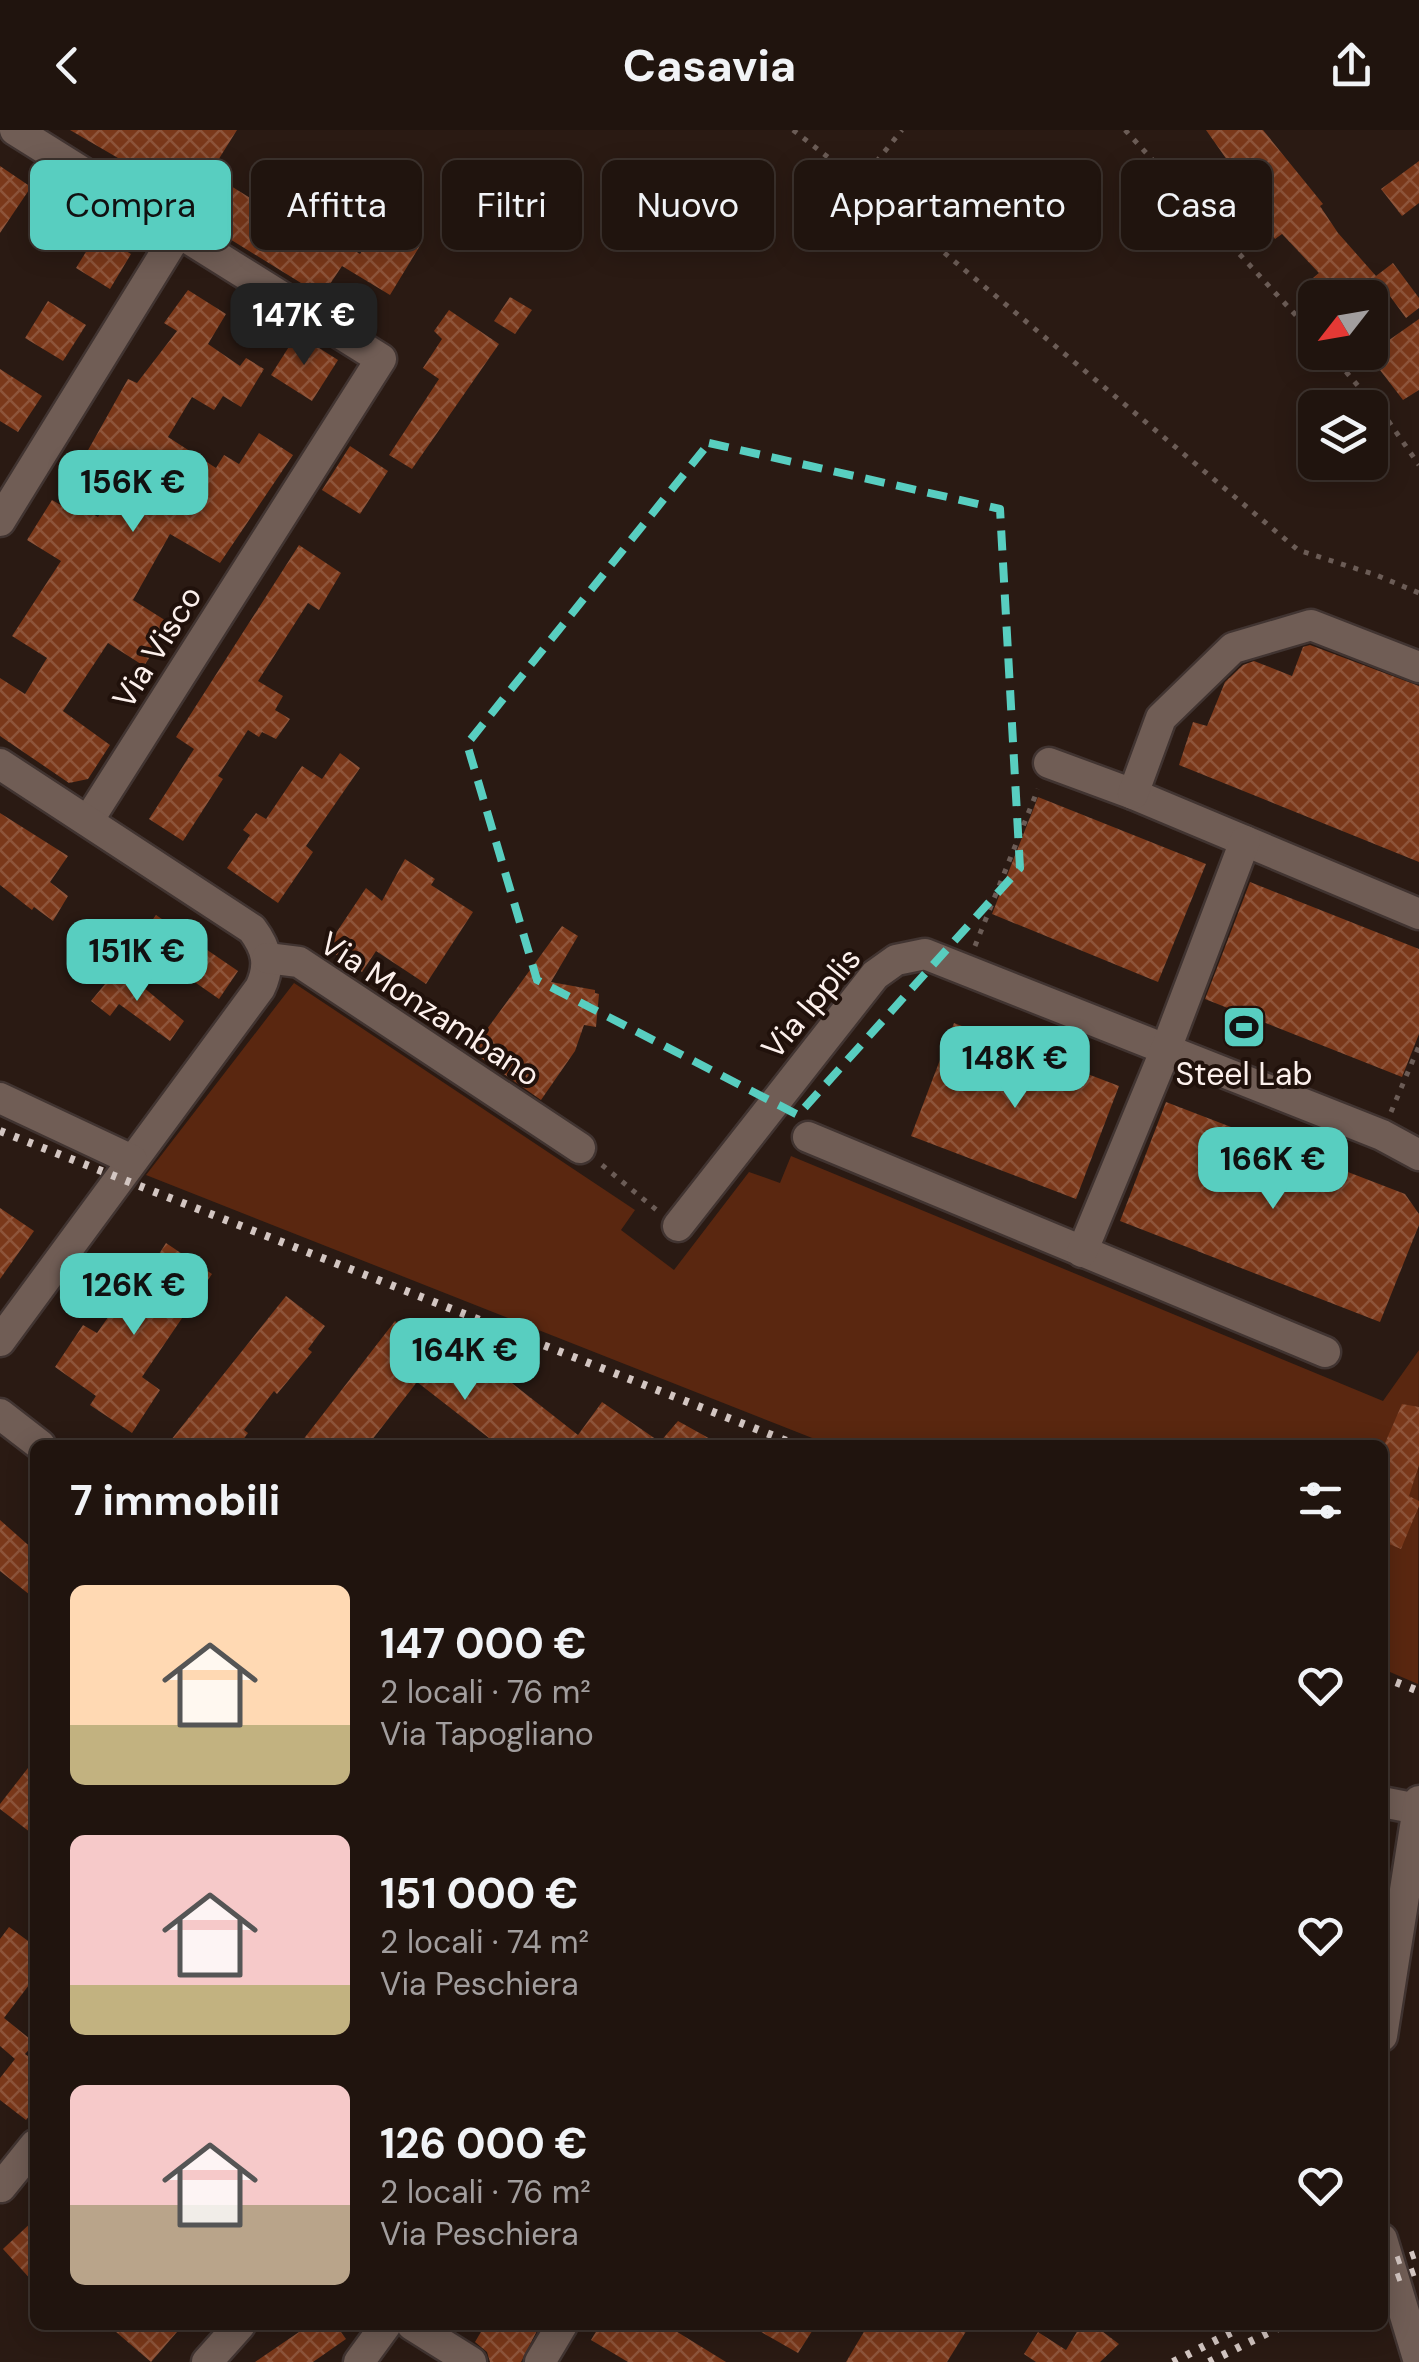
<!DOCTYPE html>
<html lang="it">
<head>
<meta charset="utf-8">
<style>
  body { margin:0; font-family:"DM Sans",sans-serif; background:#281d17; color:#f1f3f6; height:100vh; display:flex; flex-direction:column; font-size:38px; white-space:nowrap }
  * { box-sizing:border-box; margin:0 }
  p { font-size:32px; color:#a29e9e }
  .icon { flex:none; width:55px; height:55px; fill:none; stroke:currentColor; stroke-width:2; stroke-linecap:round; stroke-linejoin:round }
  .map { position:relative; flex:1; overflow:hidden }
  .sheet { position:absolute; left:30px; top:1310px; width:1358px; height:890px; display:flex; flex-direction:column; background:#20140e; border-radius:15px; box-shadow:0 5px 25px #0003,0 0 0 2px #3d332e }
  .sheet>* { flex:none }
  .banner { position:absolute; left:30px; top:30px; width:1360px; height:90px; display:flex; gap:20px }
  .needle { width:65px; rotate:239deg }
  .buttons { position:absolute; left:1298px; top:150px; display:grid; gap:20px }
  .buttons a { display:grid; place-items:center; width:90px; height:90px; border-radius:15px; background:#20140e; box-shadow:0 5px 25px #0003,0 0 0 2px #3d332e; font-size:50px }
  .price { position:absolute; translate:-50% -85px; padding:0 22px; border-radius:20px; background:#58cec0; color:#111; font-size:32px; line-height:65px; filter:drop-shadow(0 2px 5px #0008) }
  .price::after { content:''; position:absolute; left:50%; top:60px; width:30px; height:22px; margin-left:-15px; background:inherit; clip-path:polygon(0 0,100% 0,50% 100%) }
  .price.on { background:#222; color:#fff }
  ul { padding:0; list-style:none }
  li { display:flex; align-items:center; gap:30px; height:250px; padding:0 40px }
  li span { display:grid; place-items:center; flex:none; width:280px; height:200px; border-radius:15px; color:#555 }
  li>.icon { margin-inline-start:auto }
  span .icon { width:120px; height:120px; fill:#fffc; stroke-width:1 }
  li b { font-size:42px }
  h2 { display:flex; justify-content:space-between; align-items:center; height:120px; padding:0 40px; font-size:42px }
  .tag { padding:0 35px; border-radius:15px; background:#20140e; box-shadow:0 5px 25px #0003,0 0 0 2px #3d332e; font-size:35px; line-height:90px }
  .tag.on { background:#58cec0; color:#111 }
  header { display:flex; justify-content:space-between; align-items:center; height:130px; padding:0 40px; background:#20140e; font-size:45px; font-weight:700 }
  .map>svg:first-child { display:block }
</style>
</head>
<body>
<header><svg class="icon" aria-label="back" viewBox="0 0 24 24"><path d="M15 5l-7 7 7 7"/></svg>Casavia<svg class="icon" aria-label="share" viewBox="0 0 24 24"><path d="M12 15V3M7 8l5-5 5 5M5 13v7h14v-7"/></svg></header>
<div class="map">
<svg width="1419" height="2232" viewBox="0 0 1419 2232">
  <defs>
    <pattern id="building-cross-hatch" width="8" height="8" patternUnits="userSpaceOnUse" patternTransform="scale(2.5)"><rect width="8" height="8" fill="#7a381a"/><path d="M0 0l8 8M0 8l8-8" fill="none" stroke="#8e553b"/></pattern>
  </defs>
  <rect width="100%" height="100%" fill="#2a1a13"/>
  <!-- green -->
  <path fill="#5a2710" d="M294,853L635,1080L621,1100L674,1140L749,1042L780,1053L791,1026L1383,1271L1419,1220L1418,1554L1383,1539L1382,1315H830L146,1045Z"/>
  <!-- building -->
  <g fill="url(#building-cross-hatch)">
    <path d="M70,0H237L210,43L247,66L283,87L297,66L314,78L306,90L360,124L380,90L421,114L390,165L342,136L322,166L154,62L114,36L118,28Z"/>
    <path d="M1206,0H1263L1323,74L1320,76L1338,103L1376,146L1393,133L1419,168V178L1406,188L1384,158L1373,168H1319L1307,153L1319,143L1282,104L1275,109L1238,59L1244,54Z"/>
    <path d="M1419,31V73L1402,86L1381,59Z"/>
    <path d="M0,36L31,57L0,103Z"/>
    <path d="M97,104L131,124L110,159L76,138Z"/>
    <path d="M188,160L226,184L208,214L240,236L246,228L264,239L241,277L223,266L214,280L192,267L168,307L216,338L224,325L239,334L259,303L293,325L220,433L170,404L133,470L171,494L144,536L108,513L63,581L110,615L88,649L69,653L0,606V548L25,564L47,528L12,506L61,431L27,410L52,370L73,382L78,375L98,387L124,347L87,322L128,249L137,253L177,201L164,193Z"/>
    <path d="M510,167L532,180L515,204L494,191Z"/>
    <path d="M48,171L86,195L63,231L25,208Z"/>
    <path d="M449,180L499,214L412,339L389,325L439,249L423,238L442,209L434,201Z"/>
    <path d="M1419,189V260L1403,270L1373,231L1387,221L1382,215Z"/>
    <path d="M297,204L338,230L312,271L271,245Z"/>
    <path d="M0,239L42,266L18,302L0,291Z"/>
    <path d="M350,316L388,341L360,384L322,360Z"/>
    <path d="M299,415L341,443L319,480L308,473L258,551L283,566L275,580L290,589L276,609L262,602L259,607L248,600L218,646L223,649L183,711L149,689L194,619L176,607Z"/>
    <path d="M1310,515L1419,556V732L1179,635L1193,592L1207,596L1225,552L1243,535L1254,531L1292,546L1303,517Z"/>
    <path d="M340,623L360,638L306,716L313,722L278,773L227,738L250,705L243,700L256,683L266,689L302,636L322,649Z"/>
    <path d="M1038,667L1206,734L1158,852L992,784Z"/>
    <path d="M0,683L68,726L50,752L68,766L53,791L34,777L32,780L0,755Z"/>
    <path d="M405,729L435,749L431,755L473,782L426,854L376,821L362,842L326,818L366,758L382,771Z"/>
    <path d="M1250,752L1419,819V904L1402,947L1205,869Z"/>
    <path d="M156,785L238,841L219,869L137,812Z"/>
    <path d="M562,796L578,806L551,852L595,860V863L599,864L596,897L584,895L575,921L541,970L471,921Z"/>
    <path d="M119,837L184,891L170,911L119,874L110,886L91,871Z"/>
    <path d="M954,893L1119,956L1076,1069L911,1006Z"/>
    <path d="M1166,972L1405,1064L1419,1084V1095L1380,1192L1120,1091Z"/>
    <path d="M0,1078L34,1101L0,1149Z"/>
    <path d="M166,1113L212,1144L142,1247L160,1260L132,1303L90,1275L96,1266L55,1237L83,1195L97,1203L149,1129L154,1132Z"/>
    <path d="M286,1166L325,1196L308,1219L312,1222L277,1264L274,1261L244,1300L248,1303L239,1315H167Z"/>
    <path d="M395,1191L462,1243L476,1225L578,1305L602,1272L660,1312L678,1291L721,1315H498L417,1252L368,1315H299Z"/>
    <path d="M1402,1274L1419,1277V1335L1409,1366L1419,1371V1376L1401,1419L1382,1411V1320Z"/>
    <path d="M0,1390L35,1421V1469L0,1441Z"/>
    <path d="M35,1629V1706L0,1679V1674Z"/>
    <path d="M9,1797L35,1816V1847L4,1888L35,1913L25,1924L35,1931V1979L26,1990L0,1970V1948L15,1929L0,1916V1809Z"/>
    <path d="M35,2089V2154L3,2119Z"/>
    <path d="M108,2195H183L151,2232Z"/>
    <path d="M295,2195H336L346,2209L313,2232H255L299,2202Z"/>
    <path d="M485,2195H540L521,2232H490L487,2222L475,2212Z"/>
    <path d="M600,2195H666L726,2232H628L591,2210Z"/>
    <path d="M749,2195H816L798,2223Z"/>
    <path d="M868,2195H970L947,2232H846Z"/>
    <path d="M1081,2195H1094L1119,2214L1100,2232H1036L1024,2224L1038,2202L1066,2220Z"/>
  </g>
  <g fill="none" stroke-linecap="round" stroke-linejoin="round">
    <!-- minor casing -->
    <g stroke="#413431" stroke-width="35">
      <g id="minor">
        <path d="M15,0L381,229L88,691"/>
        <path d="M0,391L179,101"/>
        <path d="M1049,633L1133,664L1419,784"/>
        <path d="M0,634L252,799C267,819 271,835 260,858L0,1211"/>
        <path d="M1133,664L1161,588L1233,518L1311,495L1419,537"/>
        <path d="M267,828L299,832L580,1018"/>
        <path d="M0,968L132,1030"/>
        <path d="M808,1007L1325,1222"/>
        <path d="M678,1096L875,845L896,830L925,824L1382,1005L1419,1025"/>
        <path d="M1082,1122L1166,919L1245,711"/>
        <path d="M0,1284L40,1315"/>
        <path d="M1382,1672L1418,1679"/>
        <path d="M1382,1906L1419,1671"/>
        <path d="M1,2057L35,2015"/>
        <path d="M1382,2109L1419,2232"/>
        <path d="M412,2195L471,2232"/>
        <path d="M207,2232L240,2195"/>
        <path d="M359,2232L386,2195"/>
        <path d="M540,2232L562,2195"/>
      </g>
    </g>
    <!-- path -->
    <g stroke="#6b5c56" stroke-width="5" stroke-dasharray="5 8" stroke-linecap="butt">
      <path d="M793,0L860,52L1298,420L1376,445L1419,463"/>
      <path d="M1125,0L1315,206"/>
      <path d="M860,52L902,0"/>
      <path d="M1329,222L1389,292L1419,335"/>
      <path d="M975,816L1038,659"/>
      <path d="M1391,982L1419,916"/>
      <path d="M602,1035L659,1082"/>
    </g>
    <!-- minor -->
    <use href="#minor" stroke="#705d55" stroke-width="30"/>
    <!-- rail -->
    <g stroke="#d3c6c2" stroke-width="8" stroke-dasharray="5 10" stroke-linecap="butt">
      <path d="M0,1001L797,1315"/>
      <path d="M1382,1547L1419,1561"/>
      <path d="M1382,2136L1419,2123"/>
      <path d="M1382,2153L1419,2140"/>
      <path d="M1173,2232L1246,2195"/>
      <path d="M1209,2232L1284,2195"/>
    </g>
  </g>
  <!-- marked area -->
  <path fill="none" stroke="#58cec0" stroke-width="8" stroke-dasharray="20 12" stroke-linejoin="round" d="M709,313L1000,379L1020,738L798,985L537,850L467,614Z"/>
  <!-- icons -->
  <defs>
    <g id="stadium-square" transform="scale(2.25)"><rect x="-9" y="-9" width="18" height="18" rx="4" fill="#58cec0" stroke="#20110b"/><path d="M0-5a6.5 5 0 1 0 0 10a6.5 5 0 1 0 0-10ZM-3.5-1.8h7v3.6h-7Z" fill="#111"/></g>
  </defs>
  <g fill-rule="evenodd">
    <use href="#stadium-square" x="1244" y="897"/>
  </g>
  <g text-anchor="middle" stroke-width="8" stroke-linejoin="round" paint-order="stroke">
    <!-- street labels -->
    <g font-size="32" fill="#fcf0ec" stroke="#20110b">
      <text transform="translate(157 517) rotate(-58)" y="11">Via Visco</text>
      <text transform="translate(811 873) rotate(-50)" y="11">Via Ipplis</text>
      <text transform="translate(430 879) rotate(33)" y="11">Via Monzambano</text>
    </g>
    <!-- poi labels -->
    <g font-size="32" fill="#fcf0ec" stroke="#20110b">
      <text x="1244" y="955">Steel Lab</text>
    </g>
  </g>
</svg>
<div class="buttons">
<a><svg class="needle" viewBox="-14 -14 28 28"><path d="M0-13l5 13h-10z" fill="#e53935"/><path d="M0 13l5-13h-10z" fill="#a29e9e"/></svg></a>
<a><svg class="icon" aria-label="layers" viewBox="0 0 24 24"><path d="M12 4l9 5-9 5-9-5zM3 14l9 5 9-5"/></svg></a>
</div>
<b class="price on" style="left:304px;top:238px">147K €</b>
<b class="price" style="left:133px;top:405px">156K €</b>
<b class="price" style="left:137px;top:874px">151K €</b>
<b class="price" style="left:1015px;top:981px">148K €</b>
<b class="price" style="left:1273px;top:1082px">166K €</b>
<b class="price" style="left:134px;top:1208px">126K €</b>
<b class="price" style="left:465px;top:1273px">164K €</b>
<div class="banner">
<a class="tag on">Compra</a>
<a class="tag">Affitta</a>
<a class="tag">Filtri</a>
<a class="tag">Nuovo</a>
<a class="tag">Appartamento</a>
<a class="tag">Casa</a>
</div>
<section class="sheet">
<h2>7 immobili<svg class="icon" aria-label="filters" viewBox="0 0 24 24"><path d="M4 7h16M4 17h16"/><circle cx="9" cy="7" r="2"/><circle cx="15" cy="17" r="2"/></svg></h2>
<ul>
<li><span style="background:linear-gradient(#ffd9b3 70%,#c2b280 0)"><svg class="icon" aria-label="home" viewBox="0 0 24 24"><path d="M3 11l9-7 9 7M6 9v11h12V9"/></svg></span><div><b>147 000 €</b><p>2 locali · 76 m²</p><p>Via Tapogliano</p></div><svg class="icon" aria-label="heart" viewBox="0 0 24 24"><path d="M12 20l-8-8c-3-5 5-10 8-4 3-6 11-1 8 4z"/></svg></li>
<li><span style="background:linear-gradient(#f6c9c9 75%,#c2b280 0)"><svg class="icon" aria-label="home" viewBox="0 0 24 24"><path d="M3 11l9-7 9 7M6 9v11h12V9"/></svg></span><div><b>151 000 €</b><p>2 locali · 74 m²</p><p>Via Peschiera</p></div><svg class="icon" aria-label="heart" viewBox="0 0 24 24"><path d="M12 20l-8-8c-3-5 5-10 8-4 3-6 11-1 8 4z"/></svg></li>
<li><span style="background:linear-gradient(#f6c9c9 60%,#b9a48a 0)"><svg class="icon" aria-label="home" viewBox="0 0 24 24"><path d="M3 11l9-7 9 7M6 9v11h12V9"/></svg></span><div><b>126 000 €</b><p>2 locali · 76 m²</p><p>Via Peschiera</p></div><svg class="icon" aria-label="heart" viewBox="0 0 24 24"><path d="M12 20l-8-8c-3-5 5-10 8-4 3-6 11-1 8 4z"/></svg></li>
</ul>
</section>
</div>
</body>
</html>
